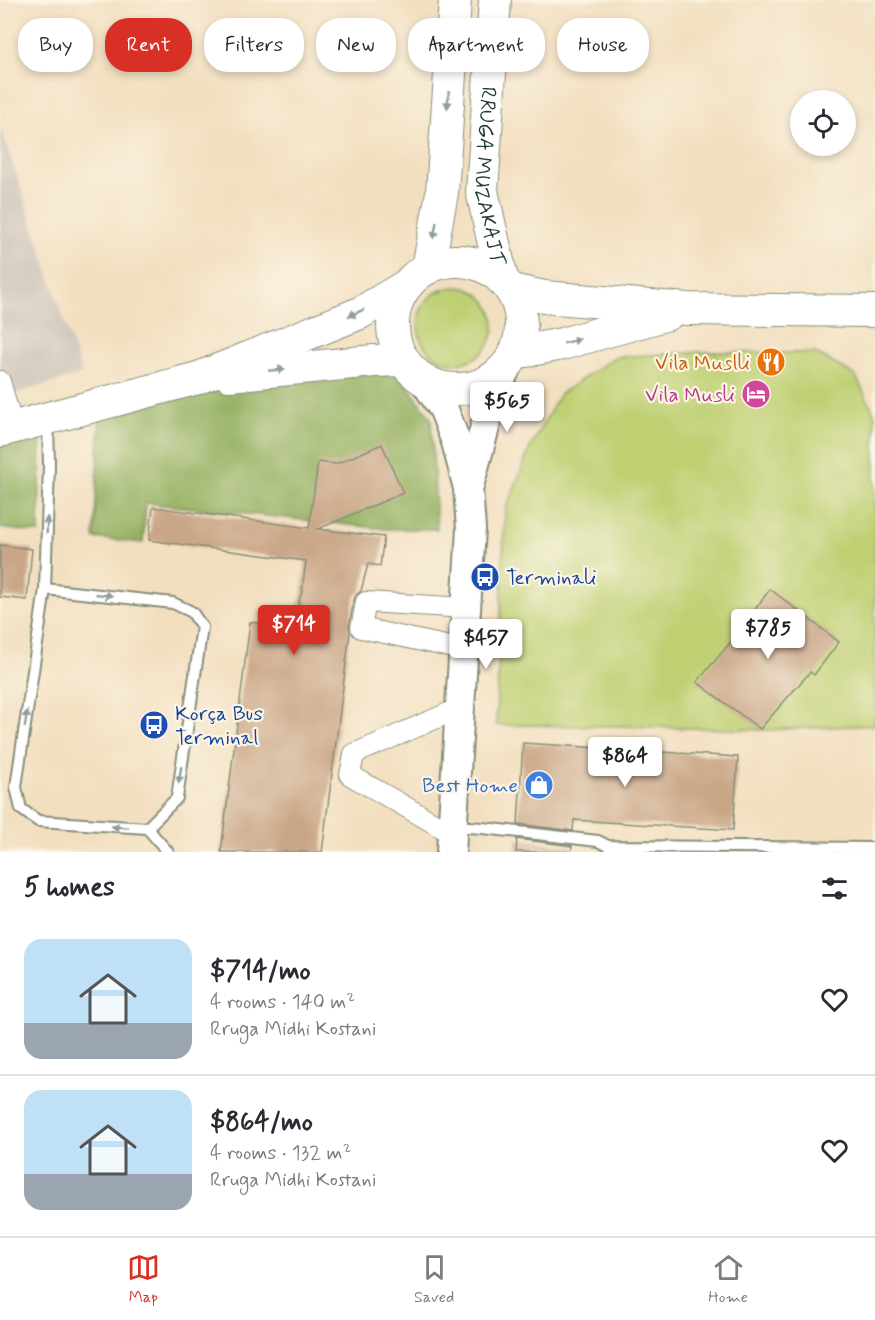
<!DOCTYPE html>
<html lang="en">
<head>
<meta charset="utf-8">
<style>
  body { margin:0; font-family:Mynerve,sans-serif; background:#f7f7f7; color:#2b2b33; height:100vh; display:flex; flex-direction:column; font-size:22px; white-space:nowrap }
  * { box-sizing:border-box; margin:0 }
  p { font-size:20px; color:#7c7c81 }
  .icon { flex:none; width:33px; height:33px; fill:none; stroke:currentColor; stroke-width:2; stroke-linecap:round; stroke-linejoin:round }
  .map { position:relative; height:852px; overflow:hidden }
  .side { display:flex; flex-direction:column; background:#fff; flex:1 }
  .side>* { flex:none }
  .guide { position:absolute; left:18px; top:18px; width:840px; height:54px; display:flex; gap:12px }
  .tools { position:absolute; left:790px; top:90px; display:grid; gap:12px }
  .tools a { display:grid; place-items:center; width:66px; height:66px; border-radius:50%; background:#fff; box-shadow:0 3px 9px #0003; font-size:30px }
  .price { position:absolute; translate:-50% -51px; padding:0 14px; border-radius:6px; background:#fff; color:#222; font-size:20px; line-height:39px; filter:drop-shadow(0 2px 3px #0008) }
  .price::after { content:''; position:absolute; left:50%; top:36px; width:18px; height:14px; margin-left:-9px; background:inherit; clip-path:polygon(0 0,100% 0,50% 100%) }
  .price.on { background:#d93025; color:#fff }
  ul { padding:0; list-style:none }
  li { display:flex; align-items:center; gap:18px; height:150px; padding:0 24px }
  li+li { border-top:2px solid #e1e1e2 }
  li span { display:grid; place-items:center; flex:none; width:168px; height:120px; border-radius:18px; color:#555 }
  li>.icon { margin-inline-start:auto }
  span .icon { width:72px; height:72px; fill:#fffc; stroke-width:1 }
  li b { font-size:26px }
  h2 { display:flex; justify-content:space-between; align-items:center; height:72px; padding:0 24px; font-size:26px }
  .tag { padding:0 21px; border-radius:24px; background:#fff; box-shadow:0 3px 9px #0003; font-size:21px; line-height:54px }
  .tag.on { background:#d93025; color:#fff }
  .tab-bar { display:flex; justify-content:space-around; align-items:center; height:84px; border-top:2px solid #e1e1e2; background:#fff; font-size:16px; color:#7c7c81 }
  .tab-bar a { display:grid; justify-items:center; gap:3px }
  .tab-bar .on { color:#d93025 }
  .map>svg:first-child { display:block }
</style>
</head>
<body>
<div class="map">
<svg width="875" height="852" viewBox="0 0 875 852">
  <rect width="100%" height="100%" fill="#fcf5e5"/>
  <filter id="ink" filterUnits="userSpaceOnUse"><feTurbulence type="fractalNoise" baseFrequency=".0167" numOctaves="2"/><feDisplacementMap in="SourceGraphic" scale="12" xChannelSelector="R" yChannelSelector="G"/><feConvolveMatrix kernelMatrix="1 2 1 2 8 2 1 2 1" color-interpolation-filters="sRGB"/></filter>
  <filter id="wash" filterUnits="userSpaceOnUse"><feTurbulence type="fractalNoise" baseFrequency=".008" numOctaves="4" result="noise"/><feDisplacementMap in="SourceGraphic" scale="24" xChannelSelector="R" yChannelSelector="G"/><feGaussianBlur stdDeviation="1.35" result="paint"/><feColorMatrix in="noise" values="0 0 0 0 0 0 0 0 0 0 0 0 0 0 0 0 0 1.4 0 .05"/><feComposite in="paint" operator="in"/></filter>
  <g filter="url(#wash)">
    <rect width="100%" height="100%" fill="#f2dfc0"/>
    <!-- industrial -->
    <path fill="#ccc2b9" d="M0,125L82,374L0,398Z"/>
    <!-- green -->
    <g fill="#bfd073" stroke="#6f8654" stroke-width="1.5">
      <circle cx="456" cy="325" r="38"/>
      <path d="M699,352L815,353L855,375L875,415V725L765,730L615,726L496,725L505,512L530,448L560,394L615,357Z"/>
    </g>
    <!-- forest -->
    <g fill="#97b265" stroke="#5b784c" stroke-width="1.5">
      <path d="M397,371L431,418L437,529H386L146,503L143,543L94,538L100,415L219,390Z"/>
      <path d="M41,430L39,533L0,528V442Z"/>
    </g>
    <g id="blocks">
      <!-- building -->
      <g fill="#c9a686">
        <path d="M382,444L403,493L318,529L384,537L380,566L368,564L361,591L356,595L354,600L349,626L350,632L322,852H221L250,622L292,627L302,591L306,561L149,540L153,507L309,528L318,462L336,464Z"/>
        <path d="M0,545L32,549L27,600L0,597Z"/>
        <path d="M770,589L839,642L814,675L810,672L760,729L697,682L734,638Z"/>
        <path d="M523,743L738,757L733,830L574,820L573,831L518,824Z"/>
        <path d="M517,839L572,846L571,852H516Z"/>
      </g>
    </g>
  </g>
  <g filter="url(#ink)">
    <use href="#blocks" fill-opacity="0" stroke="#888e7a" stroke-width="1.5"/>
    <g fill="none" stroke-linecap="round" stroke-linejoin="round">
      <!-- lane casing -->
      <g stroke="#888e7a" stroke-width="14">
        <g id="lane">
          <path d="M48,422L49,465L45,589L16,787L21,809L38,821L147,828L168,852"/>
          <path d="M45,589L173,603L192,612L202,627L177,798L147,828"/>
          <path d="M454,826L483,828L598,841L608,846L875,848"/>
        </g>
      </g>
      <!-- street casing -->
      <g stroke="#888e7a" stroke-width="22">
        <g id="street">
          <path d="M0,381L13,428"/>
          <path d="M464,650L361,628L366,602L467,608"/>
          <path d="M453,834L350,775L354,754L460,708"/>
        </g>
      </g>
      <!-- secondary casing -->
      <g stroke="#888e7a" stroke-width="32">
        <g id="secondary">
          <path d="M423,379L444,410L456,442L468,488L471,529L451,852"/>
          <path d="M469,486L491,405L507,365"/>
        </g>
      </g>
      <!-- primary casing -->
      <g stroke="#888e7a" stroke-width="34">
        <g id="primary">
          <path id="s1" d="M495,0L482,191L502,279"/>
          <circle cx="457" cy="325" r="64"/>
          <path d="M428,268L442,193L455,0"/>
          <path d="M511,290L544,297L687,309L875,311"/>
          <path d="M515,353L562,344L668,314"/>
          <path d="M229,375L374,361L404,360"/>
          <path d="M0,431L198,378L360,313L407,285"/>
        </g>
      </g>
      <!-- lane -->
      <use href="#lane" stroke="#fff" stroke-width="10"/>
      <!-- street -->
      <use href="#street" stroke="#fff" stroke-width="20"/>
      <!-- secondary -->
      <use href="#secondary" stroke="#fff" stroke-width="28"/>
      <!-- primary -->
      <use href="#primary" stroke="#fff" stroke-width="32"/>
    </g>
    <!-- one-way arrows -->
    <defs><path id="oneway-solid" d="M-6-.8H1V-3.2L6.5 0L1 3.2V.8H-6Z" transform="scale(1.5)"/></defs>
    <g fill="#8f9e9a">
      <use href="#oneway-solid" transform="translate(448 100) rotate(94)"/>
      <use href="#oneway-solid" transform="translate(435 230) rotate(101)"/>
      <use href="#oneway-solid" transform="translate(356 313) rotate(156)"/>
      <use href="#oneway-solid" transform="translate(572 341) rotate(-16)"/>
      <use href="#oneway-solid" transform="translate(277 370) rotate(-5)"/>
      <use href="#oneway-solid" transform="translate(47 525) rotate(-88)"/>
      <use href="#oneway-solid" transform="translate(104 595) rotate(6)"/>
      <use href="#oneway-solid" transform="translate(26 719) rotate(-82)"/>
      <use href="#oneway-solid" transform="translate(180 775) rotate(98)"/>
      <use href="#oneway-solid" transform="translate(120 827) rotate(-176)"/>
    </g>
  </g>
  <!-- icons -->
  <defs>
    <g id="restaurant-disc" transform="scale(1.5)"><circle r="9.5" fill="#e8710a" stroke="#fcf5e5"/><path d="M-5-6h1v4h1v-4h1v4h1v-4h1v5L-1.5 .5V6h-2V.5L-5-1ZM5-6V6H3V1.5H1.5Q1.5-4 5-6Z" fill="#fff"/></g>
    <g id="hotel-disc" transform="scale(1.5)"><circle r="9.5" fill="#d1479c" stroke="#fcf5e5"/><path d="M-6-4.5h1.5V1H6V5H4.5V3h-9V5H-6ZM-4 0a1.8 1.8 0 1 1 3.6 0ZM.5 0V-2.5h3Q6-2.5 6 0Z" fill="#fff"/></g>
    <g id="bus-disc" transform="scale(1.5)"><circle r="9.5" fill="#1a4fb4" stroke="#fcf5e5"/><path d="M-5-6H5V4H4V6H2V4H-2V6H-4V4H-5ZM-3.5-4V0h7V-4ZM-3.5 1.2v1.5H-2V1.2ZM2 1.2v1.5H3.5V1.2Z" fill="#fff"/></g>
    <g id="shop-disc" transform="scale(1.5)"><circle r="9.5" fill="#3f7fe0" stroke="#fcf5e5"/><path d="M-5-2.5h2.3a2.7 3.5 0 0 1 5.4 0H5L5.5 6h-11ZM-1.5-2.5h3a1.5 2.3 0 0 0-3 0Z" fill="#fff"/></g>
  </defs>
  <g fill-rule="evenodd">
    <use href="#restaurant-disc" x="771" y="362"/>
    <use href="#hotel-disc" x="756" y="394"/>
    <use href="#bus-disc" x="485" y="577"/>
    <use href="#bus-disc" x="154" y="725"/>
    <use href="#shop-disc" x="539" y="785"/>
  </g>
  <g text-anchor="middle" stroke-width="4.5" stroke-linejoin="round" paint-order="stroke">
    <!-- street labels -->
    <g font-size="21" fill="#1f3d34" stroke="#fcf5e5">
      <text dy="7" stroke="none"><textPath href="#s1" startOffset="177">RRUGA MUZAKAJT</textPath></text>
    </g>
    <!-- food labels -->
    <g font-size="21" fill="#c56008" stroke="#fcf5e5" text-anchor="end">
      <text x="750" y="369">Vila Muslli</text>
    </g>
    <!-- hotel labels -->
    <g font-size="21" fill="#b23c85" stroke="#fcf5e5" text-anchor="end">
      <text x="735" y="401">Vila Musli</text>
    </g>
    <!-- transit labels -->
    <g font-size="21" fill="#164399" stroke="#fcf5e5" text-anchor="start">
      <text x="506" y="584">Terminali</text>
      <text x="175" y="720">Korça Bus<tspan x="175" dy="24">Terminal</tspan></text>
    </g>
    <!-- shop labels -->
    <g font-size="21" fill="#366cbe" stroke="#fcf5e5" text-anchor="end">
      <text x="518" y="792">Best Home</text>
    </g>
  </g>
</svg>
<div class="tools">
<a><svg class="icon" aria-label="locate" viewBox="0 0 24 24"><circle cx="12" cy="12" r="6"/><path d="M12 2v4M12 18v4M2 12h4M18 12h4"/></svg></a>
</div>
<b class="price" style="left:507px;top:433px">$565</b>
<b class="price on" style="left:294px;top:656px">$714</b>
<b class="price" style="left:768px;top:660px">$785</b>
<b class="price" style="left:486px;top:670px">$457</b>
<b class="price" style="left:625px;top:788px">$864</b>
<div class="guide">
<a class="tag">Buy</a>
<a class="tag on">Rent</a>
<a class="tag">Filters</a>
<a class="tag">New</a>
<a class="tag">Apartment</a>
<a class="tag">House</a>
</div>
</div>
<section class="side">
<h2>5 homes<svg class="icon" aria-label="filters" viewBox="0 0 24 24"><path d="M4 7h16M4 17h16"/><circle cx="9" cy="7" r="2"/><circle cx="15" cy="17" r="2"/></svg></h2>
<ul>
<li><span style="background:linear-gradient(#bfe0f5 70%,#9aa5b1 0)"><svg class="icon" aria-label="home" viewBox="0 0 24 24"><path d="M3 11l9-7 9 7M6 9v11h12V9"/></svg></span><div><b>$714/mo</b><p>4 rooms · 140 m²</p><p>Rruga Midhi Kostani</p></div><svg class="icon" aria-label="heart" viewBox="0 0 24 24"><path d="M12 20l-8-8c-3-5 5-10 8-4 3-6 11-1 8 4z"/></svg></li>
<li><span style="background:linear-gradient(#bfe0f5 70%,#9aa5b1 0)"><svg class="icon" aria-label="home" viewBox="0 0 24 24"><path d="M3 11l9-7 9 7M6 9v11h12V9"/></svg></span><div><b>$864/mo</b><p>4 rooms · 132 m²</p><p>Rruga Midhi Kostani</p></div><svg class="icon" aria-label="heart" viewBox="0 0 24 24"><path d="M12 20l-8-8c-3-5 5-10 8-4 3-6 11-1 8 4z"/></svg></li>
</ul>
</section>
<nav class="tab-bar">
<a class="on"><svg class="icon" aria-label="map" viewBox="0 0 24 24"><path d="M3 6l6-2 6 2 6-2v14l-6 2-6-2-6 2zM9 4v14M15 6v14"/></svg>Map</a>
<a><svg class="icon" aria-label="saved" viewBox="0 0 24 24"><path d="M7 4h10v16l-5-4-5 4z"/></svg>Saved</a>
<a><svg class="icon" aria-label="home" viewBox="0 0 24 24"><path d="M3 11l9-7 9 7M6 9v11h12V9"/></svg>Home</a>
</nav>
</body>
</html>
